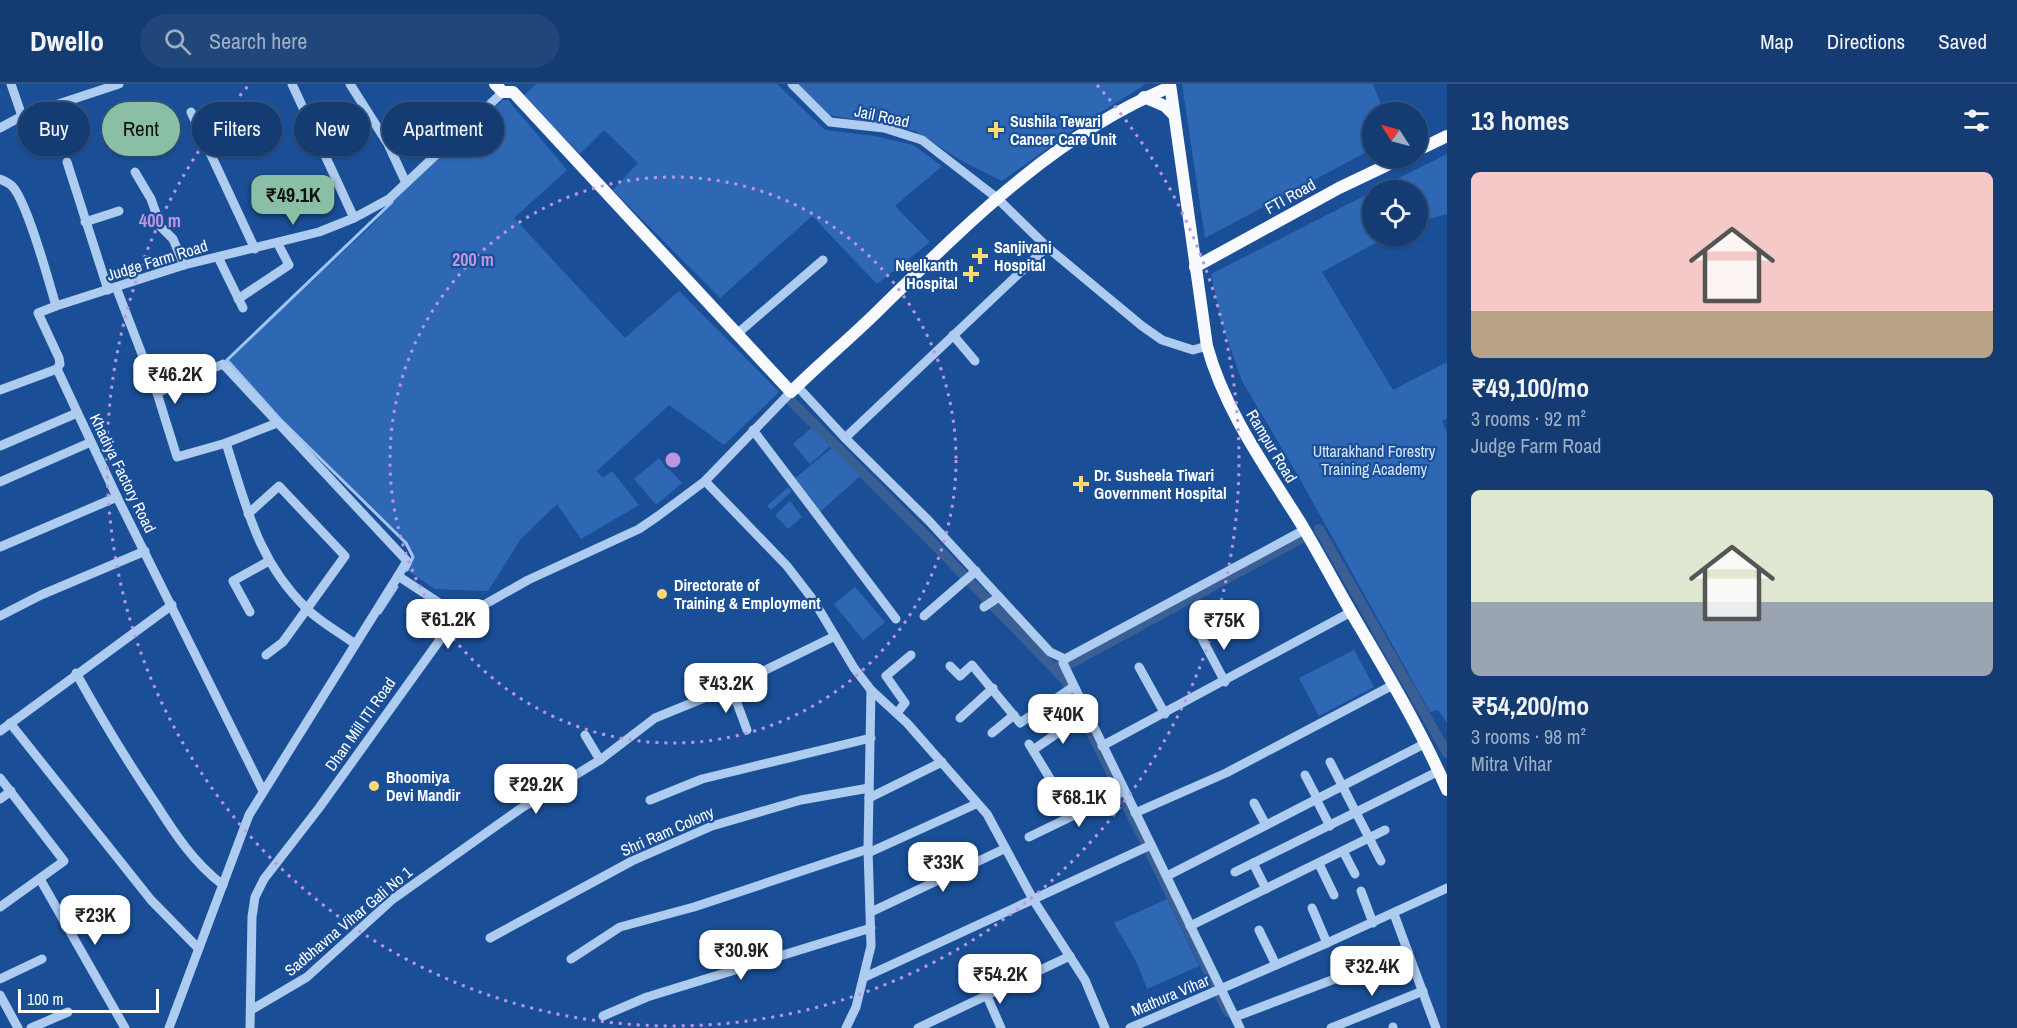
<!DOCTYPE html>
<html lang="en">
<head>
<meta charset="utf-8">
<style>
  body { margin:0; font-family:"Archivo Narrow",sans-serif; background:#21467a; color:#f1f3f6; height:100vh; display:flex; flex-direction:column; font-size:22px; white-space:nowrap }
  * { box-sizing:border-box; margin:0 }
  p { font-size:20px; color:#9dadc4 }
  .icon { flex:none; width:33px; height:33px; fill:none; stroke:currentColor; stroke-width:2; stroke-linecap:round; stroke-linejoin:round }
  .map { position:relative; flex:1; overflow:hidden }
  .drawer { display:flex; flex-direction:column; background:#143b72; width:570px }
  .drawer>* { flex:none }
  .banner { position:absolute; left:18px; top:18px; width:570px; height:54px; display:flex; gap:12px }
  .needle { width:39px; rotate:306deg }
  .fabs { position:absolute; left:1362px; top:18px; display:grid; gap:12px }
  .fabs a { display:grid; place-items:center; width:66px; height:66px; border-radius:50%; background:#143b72; box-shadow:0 2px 4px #0004,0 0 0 2px #335584; font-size:30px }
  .scale { position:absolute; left:18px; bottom:15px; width:141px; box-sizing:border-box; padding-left:6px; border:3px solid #fff; border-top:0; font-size:16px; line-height:21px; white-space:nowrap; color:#fff; -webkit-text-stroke:4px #1a4f98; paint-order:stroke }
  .price { position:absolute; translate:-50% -51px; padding:0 14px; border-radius:12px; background:#fff; color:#222; font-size:20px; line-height:39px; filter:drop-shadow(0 2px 3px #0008) }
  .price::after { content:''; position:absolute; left:50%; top:36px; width:18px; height:14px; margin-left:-9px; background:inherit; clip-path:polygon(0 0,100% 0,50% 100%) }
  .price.active { background:#8abfa5; color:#111 }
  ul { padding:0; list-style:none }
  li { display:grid; align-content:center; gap:12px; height:318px; padding:0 24px }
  li span { display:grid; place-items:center; height:186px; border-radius:9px; color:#555 }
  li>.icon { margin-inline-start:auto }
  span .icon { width:108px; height:108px; fill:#fffc; stroke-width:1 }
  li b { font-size:26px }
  h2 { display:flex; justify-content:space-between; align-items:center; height:72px; padding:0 24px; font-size:26px }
  .pill { padding:0 21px; border-radius:27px; background:#143b72; box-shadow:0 2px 4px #0004,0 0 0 2px #335584; font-size:21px; line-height:54px }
  .pill.active { background:#8abfa5; color:#111 }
  header { display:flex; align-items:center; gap:36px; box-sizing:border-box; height:84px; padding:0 30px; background:#143b72; border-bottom:2px solid #335584 }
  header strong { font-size:28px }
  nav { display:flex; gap:33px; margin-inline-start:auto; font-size:21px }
  .search { width:420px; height:54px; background:#21467a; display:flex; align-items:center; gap:15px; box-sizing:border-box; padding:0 21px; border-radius:33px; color:#9dadc4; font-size:22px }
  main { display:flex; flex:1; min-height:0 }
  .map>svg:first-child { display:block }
</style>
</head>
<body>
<header>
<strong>Dwello</strong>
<div class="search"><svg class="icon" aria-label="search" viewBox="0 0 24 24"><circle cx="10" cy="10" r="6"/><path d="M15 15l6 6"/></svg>Search here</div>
<nav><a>Map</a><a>Directions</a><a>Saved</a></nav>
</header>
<main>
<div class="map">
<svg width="1447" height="944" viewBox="0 0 1447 944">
  <rect width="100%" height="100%" fill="#1a4f98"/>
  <!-- green -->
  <g fill="#2e68b5">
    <path d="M536,0H777L825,46L874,52L913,61L942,82L895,122L930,158L877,200L812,132L720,214L613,106L638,79L604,46L580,70L523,12Z"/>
    <path d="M798,0H1146L1082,40L1002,97L960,76L915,47L830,31Z"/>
    <path d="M1182,0H1373L1384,28H1372V65L1205,154Z"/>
    <path d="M503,16H508L567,86L514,134L625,254L679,207L779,308L724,361L669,321L597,387L603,394L612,387L639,421L581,455L557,420L520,456L488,507L435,505L407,486L413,473L406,459L280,335L227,276L371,142L404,105Z"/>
    <path d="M1447,70V130L1418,138V106H1375Z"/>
    <path d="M1372,108V152H1388L1322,188L1393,306L1447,278V334L1442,337L1447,349V639L1438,626L1430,628L1296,388L1242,297L1221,237L1211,190Z"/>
    <path d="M812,343L830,362L810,380L793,360Z"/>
    <path d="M833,363L860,392L819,429L793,396Z"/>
    <path d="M659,374L682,399L656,421L634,395Z"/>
    <path d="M788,403L792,407L771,426L767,422Z"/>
    <path d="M790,417L802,433L788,445L775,431Z"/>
    <path d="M855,503L885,538L863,556L834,520Z"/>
    <path d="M1354,566L1374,603L1319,632L1299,594Z"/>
    <path d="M1167,815L1199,882L1147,905L1137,879L1114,839Z"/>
  </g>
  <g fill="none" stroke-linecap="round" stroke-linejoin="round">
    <!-- stream -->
    <g stroke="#a1c5f2" stroke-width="3">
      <path d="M392,118L227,276L280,335L406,459L413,473L407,486"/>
      <path d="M380,529L397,503"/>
    </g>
    <!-- canal -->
    <g stroke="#3a5f94" stroke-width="10">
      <path d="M792,318L929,455L1066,597L1228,928"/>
      <path d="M1319,445L1447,669"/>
      <path d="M1057,582L1062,584L1300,455"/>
    </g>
    <!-- minor -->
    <g stroke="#aecbf0" stroke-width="9">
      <path d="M11,0L22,32"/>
      <path d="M292,0L354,134"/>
      <path d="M350,0L388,60L406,99"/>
      <path d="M792,0L830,38L884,44L922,56L997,114L1047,163L1142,242L1162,256L1193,266L1207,262"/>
      <path d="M191,28L255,165"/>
      <path d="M0,44L22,32L119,0"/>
      <path d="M67,78L108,206"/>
      <path d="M135,88L151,115L161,143L173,155L184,181"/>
      <path d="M0,95C4,97 9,99 12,102C27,117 49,198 56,222L38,229L59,274L60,280L57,285L117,413L263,707"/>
      <path d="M85,138L119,127"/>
      <path d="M218,173L243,224"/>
      <path d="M116,203L157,309L177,373L226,359L277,339"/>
      <path d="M238,215L289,181L278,160"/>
      <path d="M56,222L184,181L319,148L354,134L389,115L503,8"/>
      <path d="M738,249L823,176"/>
      <path d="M953,251L975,277"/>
      <path d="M797,302L845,354L929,437L1050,568L1065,575"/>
      <path d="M0,306L57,285"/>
      <path d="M157,309L223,280L407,477L398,492"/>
      <path d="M753,346L896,535"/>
      <path d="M845,354L1047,163"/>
      <path d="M226,359C246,421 257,476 306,524C320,538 339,548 355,560"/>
      <path d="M0,362L77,329"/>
      <path d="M705,397L787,482L814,517L854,584L871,606L907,639L987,730L1034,817L1085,896L1105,944"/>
      <path d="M0,398L91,358"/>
      <path d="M248,430L279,402L345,472L283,558L266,571"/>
      <path d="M0,463L117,413"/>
      <path d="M984,523L999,513"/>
      <path d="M250,528L233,497L269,477"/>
      <path d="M0,532L41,511L145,467"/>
      <path d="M924,532L976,487"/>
      <path d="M1199,549L1225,598"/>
      <path d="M950,582L960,592L972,581L1020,639L1073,603"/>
      <path d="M1139,583L1165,630"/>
      <path d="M76,589C101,634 127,677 156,720C175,750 194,779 223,801"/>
      <path d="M731,603L747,646"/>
      <path d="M897,629L905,619L886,592L911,571"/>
      <path d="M960,634L993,604"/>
      <path d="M10,639L151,816L198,864"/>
      <path d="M0,647L172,521"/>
      <path d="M992,649L1014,631"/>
      <path d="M585,651L600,676"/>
      <path d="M1029,660L1057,706"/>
      <path d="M1102,662L1351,528"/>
      <path d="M1033,666L1085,630"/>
      <path d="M1330,678L1381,777"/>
      <path d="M1305,691L1317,714"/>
      <path d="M0,694L64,777L0,823"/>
      <path d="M869,714L942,678"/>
      <path d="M0,715L11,707"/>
      <path d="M1316,715L1330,742"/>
      <path d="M650,716L702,695L871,654"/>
      <path d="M1254,719L1266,741"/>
      <path d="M1135,729L1226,689L1393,601"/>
      <path d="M1029,753L1124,707"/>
      <path d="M1343,767L1355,790"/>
      <path d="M868,769L976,720"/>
      <path d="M1253,779L1266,805"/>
      <path d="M1319,780L1334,811"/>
      <path d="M1235,788L1439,687"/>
      <path d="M1167,792L1426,659"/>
      <path d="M40,795L125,944"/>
      <path d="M1361,807L1373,839"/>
      <path d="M1312,824L1327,859"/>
      <path d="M871,828L1004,765"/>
      <path d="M1394,830L1436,944"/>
      <path d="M1190,842L1385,746"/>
      <path d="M1259,846L1276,881"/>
      <path d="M490,854L632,777L712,742L801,716L869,704"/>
      <path d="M571,875L620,843L694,823L868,765"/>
      <path d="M865,893L1151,761"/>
      <path d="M0,895L42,875"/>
      <path d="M0,911L18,944"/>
      <path d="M987,912L1001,944"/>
      <path d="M251,926L307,893L393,815L520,725L600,676L655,634L731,603L835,552"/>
      <path d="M603,932L647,913L871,844"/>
      <path d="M1235,933L1408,867"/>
      <path d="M1393,943V944"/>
      <path d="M31,944L68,928"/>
      <path d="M169,944L249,731L398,492L461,533"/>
      <path d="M250,944L252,833L255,813L264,795L319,724L452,539L528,496L639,445L658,432L705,397L791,308"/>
      <path d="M846,944L856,923L871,862L868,765L871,606"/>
      <path d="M918,944L1070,872"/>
      <path d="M1130,944L1327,859L1447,804"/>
      <path d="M1240,944L1063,579L1065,575L1304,446"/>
      <path d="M1331,944L1423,907"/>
    </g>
    <!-- major -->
    <g stroke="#f8faff" stroke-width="12">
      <path d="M495,0L503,8H513L791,308C820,279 852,253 881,224C968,139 1056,50 1170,3"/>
      <path d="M1170,0L1207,262C1225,327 1265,382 1300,438C1321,473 1340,510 1361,545C1392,598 1423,650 1447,706"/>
      <path d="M1144,13L1165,22L1173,30"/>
      <path d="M1418,66L1447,52"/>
      <path d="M1195,183L1339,104L1402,74"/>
    </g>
  </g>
  <!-- distance rings -->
  <g fill="none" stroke="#bd96df" stroke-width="3" stroke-dasharray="3 6">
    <circle cx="673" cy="376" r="283"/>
    <path d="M1097 1A566 566 0 1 1 249 1"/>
  </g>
  <!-- markers -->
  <g fill="#ffd86e" stroke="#1a4f98" stroke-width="2">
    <path d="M993 37h6v6h6v6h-6v6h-6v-6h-6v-6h6z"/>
    <path d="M977 163h6v6h6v6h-6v6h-6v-6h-6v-6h6z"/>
    <path d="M968 181h6v6h6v6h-6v6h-6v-6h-6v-6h6z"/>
    <path d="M1078 391h6v6h6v6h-6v6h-6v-6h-6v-6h6z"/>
    <circle cx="662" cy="510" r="6"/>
    <circle cx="374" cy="702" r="6"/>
  </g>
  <g text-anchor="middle" stroke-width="4.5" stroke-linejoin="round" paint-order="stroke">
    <!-- street labels -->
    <g font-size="16" fill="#fff" stroke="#1a4f98">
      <text transform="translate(882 32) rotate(12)" y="6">Jail Road</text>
      <text transform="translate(1290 112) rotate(-29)" y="6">FTI Road</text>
      <text transform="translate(157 176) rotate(-17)" y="6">Judge Farm Road</text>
      <text transform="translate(1272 362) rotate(59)" y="6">Rampur Road</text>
      <text transform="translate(123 389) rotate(64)" y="6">Khadiya Factory Road</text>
      <text transform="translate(360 640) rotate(-55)" y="6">Dhan Mill ITI Road</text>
      <text transform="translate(667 747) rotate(-24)" y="6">Shri Ram Colony</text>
      <text transform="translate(348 837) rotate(-40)" y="6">Sadbhavna Vihar Gali No 1</text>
      <text transform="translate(1170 911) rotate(-23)" y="6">Mathura Vihar</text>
    </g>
    <!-- poi labels -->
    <g font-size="16" font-weight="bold" fill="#fff" stroke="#1a4f98" text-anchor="start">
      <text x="1010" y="43">Sushila Tewari<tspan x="1010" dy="18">Cancer Care Unit</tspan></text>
      <text x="994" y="169">Sanjivani<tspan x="994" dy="18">Hospital</tspan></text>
      <text x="958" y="187" text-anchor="end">Neelkanth<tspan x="958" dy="18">Hospital</tspan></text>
      <text x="1094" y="397">Dr. Susheela Tiwari<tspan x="1094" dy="18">Government Hospital</tspan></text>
      <text x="674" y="507">Directorate of<tspan x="674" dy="18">Training &amp; Employment</tspan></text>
      <text x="386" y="699">Bhoomiya<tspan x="386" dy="18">Devi Mandir</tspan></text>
    </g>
    <!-- park labels -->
    <g font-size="16" fill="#d5e6fb" stroke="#1a4f98">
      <text x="1374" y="373">Uttarakhand Forestry<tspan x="1374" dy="18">Training Academy</tspan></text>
    </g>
  </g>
  <circle cx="673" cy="376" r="9" fill="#bd96df" stroke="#1a4f98" stroke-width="3"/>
  <g font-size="18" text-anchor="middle" font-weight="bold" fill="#bd96df" stroke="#1a4f98" stroke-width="4.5" stroke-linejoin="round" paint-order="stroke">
    <text x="160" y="143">400 m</text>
    <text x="473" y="182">200 m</text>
  </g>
</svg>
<div class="fabs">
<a><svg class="needle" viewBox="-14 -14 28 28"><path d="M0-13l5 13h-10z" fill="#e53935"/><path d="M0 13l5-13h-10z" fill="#9dadc4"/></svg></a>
<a><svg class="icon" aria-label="locate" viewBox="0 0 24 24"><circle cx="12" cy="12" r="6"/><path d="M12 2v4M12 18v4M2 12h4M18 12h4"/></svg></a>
</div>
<div class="scale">100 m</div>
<b class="price active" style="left:293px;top:142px">₹49.1K</b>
<b class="price" style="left:175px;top:321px">₹46.2K</b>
<b class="price" style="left:448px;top:566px">₹61.2K</b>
<b class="price" style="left:1224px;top:567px">₹75K</b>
<b class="price" style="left:726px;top:630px">₹43.2K</b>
<b class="price" style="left:1063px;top:661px">₹40K</b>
<b class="price" style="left:536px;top:731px">₹29.2K</b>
<b class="price" style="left:1079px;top:744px">₹68.1K</b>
<b class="price" style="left:943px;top:809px">₹33K</b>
<b class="price" style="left:95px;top:862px">₹23K</b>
<b class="price" style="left:741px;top:897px">₹30.9K</b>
<b class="price" style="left:1372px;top:913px">₹32.4K</b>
<b class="price" style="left:1000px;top:921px">₹54.2K</b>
<div class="banner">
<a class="pill">Buy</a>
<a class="pill active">Rent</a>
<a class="pill">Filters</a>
<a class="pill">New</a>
<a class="pill">Apartment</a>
</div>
</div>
<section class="drawer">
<h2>13 homes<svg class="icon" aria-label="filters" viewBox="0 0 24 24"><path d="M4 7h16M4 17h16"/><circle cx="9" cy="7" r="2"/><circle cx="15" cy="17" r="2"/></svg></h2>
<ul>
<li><span style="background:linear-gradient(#f6c9c9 75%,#b9a48a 0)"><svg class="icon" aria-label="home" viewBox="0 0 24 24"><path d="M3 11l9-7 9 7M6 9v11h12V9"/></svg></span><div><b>₹49,100/mo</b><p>3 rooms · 92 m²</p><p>Judge Farm Road</p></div></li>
<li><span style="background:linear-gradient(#dfe7d0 60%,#9aa5b1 0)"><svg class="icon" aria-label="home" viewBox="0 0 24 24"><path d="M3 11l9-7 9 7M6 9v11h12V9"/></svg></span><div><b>₹54,200/mo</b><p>3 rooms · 98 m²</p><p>Mitra Vihar</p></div></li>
</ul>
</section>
</main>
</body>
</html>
